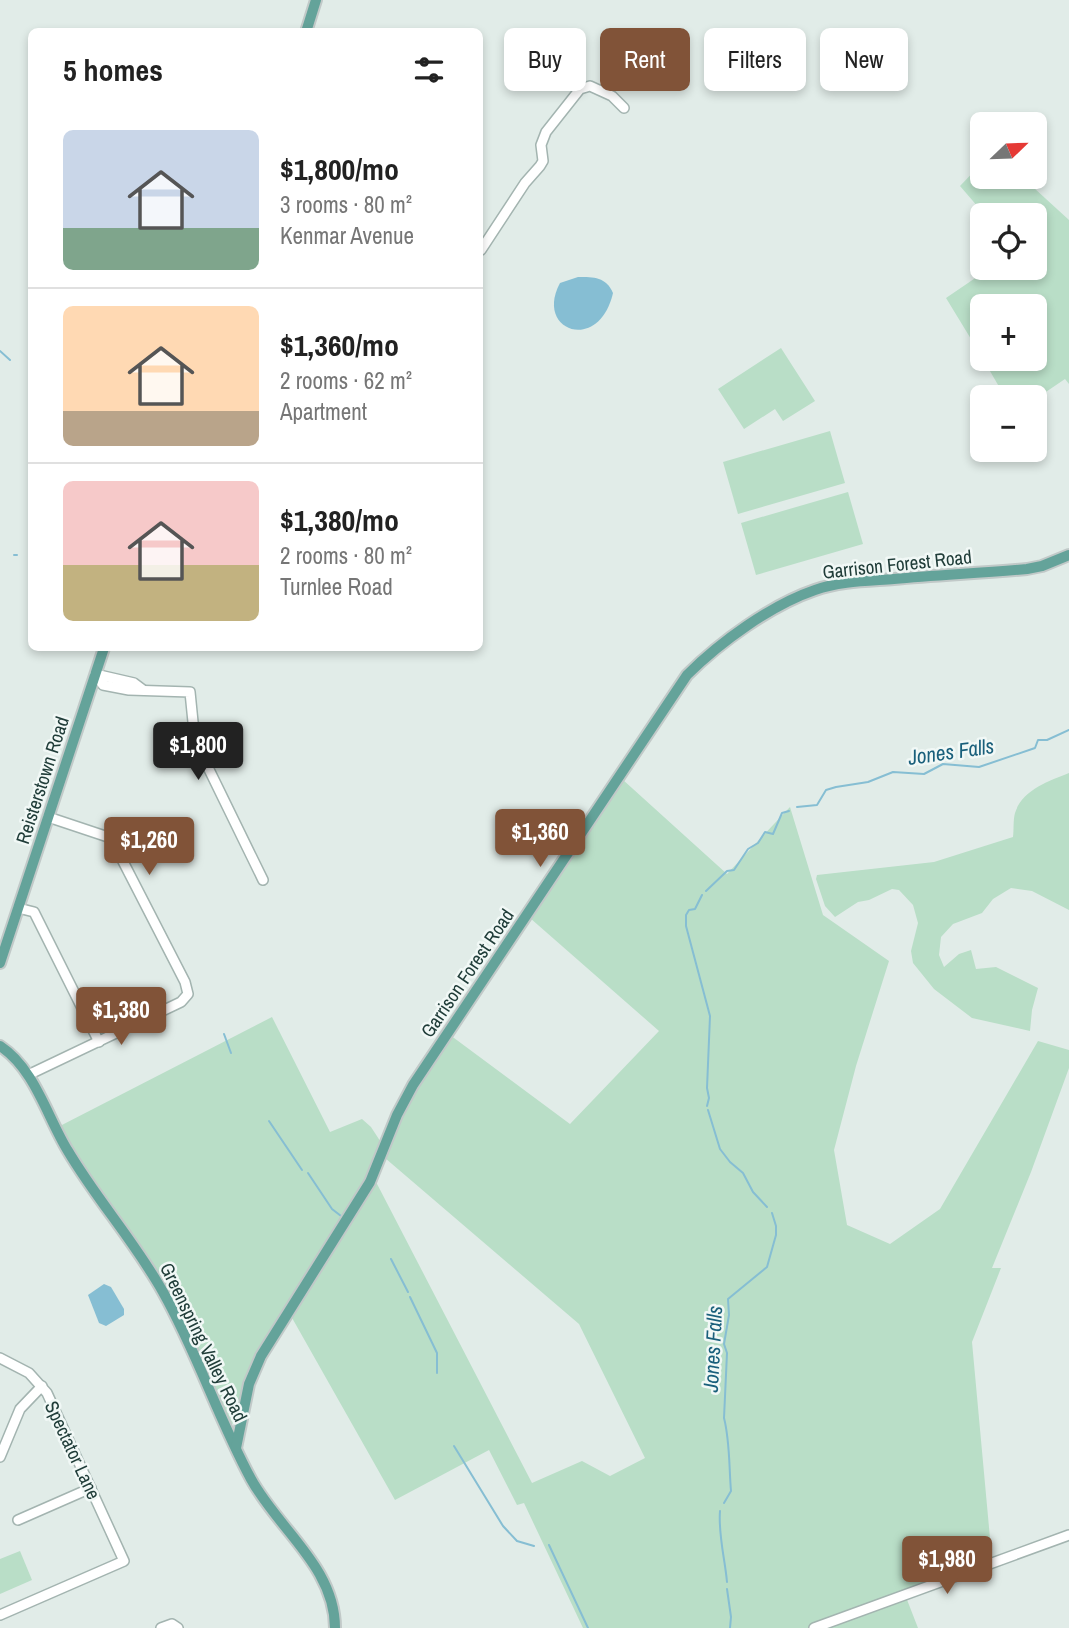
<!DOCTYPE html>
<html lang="en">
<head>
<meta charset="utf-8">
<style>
  body { margin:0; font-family:"Archivo Narrow",sans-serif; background:#f2f2f2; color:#222; height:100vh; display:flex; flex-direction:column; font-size:26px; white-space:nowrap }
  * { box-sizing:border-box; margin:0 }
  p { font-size:23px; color:#767676 }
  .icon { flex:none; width:38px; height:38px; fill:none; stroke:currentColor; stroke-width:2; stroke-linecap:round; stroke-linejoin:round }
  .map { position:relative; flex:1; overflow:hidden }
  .drawer { position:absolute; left:28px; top:28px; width:455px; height:623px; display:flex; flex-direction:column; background:#fff; border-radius:10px; box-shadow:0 4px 10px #0003 }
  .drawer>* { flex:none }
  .hud { position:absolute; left:504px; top:28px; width:458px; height:63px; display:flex; gap:14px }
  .needle { width:46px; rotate:67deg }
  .buttons { position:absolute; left:970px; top:112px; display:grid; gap:14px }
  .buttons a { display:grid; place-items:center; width:77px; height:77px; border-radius:10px; background:#fff; box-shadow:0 4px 10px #0003; font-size:35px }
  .price { position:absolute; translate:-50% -60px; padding:0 16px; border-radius:7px; background:#815338; color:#fff; font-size:23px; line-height:46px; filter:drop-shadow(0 2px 4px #0008) }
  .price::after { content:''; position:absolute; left:50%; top:42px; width:21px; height:16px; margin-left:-10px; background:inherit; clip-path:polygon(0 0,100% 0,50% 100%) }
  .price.selected { background:#222; color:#fff }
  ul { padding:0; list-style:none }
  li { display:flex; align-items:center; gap:21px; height:175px; padding:0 35px }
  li+li { border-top:2px solid #e0e0e0 }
  li span { display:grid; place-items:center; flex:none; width:196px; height:140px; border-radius:10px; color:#555 }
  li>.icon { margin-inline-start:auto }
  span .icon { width:84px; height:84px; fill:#fffc; stroke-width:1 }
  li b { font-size:30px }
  h2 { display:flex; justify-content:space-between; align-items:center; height:84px; padding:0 35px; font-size:30px }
  .pill { padding:0 24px; border-radius:10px; background:#fff; box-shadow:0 4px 10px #0003; font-size:24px; line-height:63px }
  .pill.selected { background:#815338; color:#fff }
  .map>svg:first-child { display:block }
</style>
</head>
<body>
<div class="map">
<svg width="1069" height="1628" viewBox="0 0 1069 1628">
  <rect width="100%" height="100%" fill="#e1ece8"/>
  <!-- green -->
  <g fill="#b9dec7" fill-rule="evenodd">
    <path d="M982,163V177H1022L1069,220V384L1065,379L1034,400V397H1005L983,359H1034V306H982V357L946,298L990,268H1034V215H985L960,186Z"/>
    <path d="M781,348L815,401L783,421L775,409L744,429L718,389Z"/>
    <path d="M830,431L845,483L738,514L723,462Z"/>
    <path d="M848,492L863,544L756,575L741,523Z"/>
    <path d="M1069,773V910L1032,891L1011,888L993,899L982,913L953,924L941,937L939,955L944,967L959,954L971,950L976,969L996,967L1038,988L1032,1010L1030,1031L972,1018L934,989L913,963L911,951L918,923L913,905L899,890L892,889L869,900L858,902L835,917L825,906L816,879L817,875L934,862L1013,837C1014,830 1013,820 1015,813C1022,790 1049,781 1069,773Z"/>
    <path d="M622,779L727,874L790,807L823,915L889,961L856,1066L834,1150L847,1225L890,1244L940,1209L1038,1041L1069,1050V1068L1031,1172L992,1268H1001L972,1342L992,1560L904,1592L918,1628H583L524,1503L517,1505L489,1450L395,1500L287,1309L237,1421L230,1425L191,1338L58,1127L272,1017L330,1132L362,1119L371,1127L386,1150L406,1103L450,1035L570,1124L659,1031L530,918ZM385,1158L579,1324L645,1458L610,1476L582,1461L532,1483L375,1180Z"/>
    <path d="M20,1551L32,1580L0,1594V1559Z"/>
  </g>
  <!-- water -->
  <g fill="#86bed3">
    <path d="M578,277C594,277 606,277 613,293C599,354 534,331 560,283Z"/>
    <path d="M104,1284L111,1287L124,1309V1315L106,1326L99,1323L88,1295Z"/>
  </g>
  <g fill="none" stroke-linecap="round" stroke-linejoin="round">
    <!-- stream -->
    <g stroke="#86bed3" stroke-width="2">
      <path d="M0,351L10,360"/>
      <path d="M14,555H17"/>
      <path d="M797,807L817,805L826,790L836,787L868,782L893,772L924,774L943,764L979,767L1035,748L1038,740H1047L1069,730"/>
      <path d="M706,891L727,871L734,870L748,849L758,843L765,832L773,834L782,813L789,811"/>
      <path d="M702,895L695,909L689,910L686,915V926L710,1016L707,1088L709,1098L707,1106"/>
      <path d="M224,1034L231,1053"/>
      <path d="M708,1110L720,1149L730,1162L743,1173L753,1192L767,1207"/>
      <path d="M269,1121L302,1170"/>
      <path d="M308,1173L332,1209L341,1216"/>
      <path d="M391,1259L408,1292"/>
      <path d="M410,1297L437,1353V1373"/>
      <path d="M454,1446L503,1526L517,1541L534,1546"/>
      <path d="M724,1503L731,1491C729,1468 730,1441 724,1418L727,1353L724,1344L729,1315L728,1299L767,1267L776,1235V1226L772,1213"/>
      <path d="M720,1511C718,1534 725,1559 727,1582"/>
      <path d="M549,1545L588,1628"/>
      <path d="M727,1589L731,1617L730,1628"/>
    </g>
    <!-- minor casing -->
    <g stroke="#a3b4b0" stroke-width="12">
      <g id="minor">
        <path d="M481,250L525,183L540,166L543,161L541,145L546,132L580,89L590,86L612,96L624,108"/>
        <path d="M95,674L103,685L129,690L190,692L193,722L201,753L263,880"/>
        <path d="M95,674L134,683L142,689"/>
        <path d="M18,908L34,912L99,1042"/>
        <path d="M28,1075L181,1002L188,994L185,982L111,838L48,817"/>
        <path d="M0,1358L29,1373L47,1393L124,1561L0,1615"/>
        <path d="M0,1457L20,1409L42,1386"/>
        <path d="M18,1520L91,1488"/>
        <path d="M161,1628L172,1624L178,1628"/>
        <path d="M814,1628L1069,1535"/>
      </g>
    </g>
    <!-- major casing -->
    <g stroke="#c1c9c8" stroke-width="14">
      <g id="major">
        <path d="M306,32L316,0"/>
        <path d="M0,963L104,648"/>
        <path d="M0,1046C35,1069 47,1117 68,1151C97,1200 135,1242 163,1292C197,1352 218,1418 251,1479C278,1529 335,1567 335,1628"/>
        <path d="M236,1448L249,1384L261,1356L370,1182L397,1115L413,1085L687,675C720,642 771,605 815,590C840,581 868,581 894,579C939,575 983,573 1027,569L1042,566L1069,555"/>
      </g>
    </g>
    <!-- minor -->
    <use href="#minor" stroke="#fff" stroke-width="9"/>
    <!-- major -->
    <use href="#major" stroke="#64a39a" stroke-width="10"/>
  </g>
  <g text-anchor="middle" stroke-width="5" stroke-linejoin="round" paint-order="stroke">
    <!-- street labels -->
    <g font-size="19" fill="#203d39" stroke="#f1f8f6">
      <text transform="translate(897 564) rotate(-6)" y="7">Garrison Forest Road</text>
      <text transform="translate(42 780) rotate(-72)" y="7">Reisterstown Road</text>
      <text transform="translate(467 973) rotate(-56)" y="7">Garrison Forest Road</text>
      <text transform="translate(204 1342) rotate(64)" y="7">Greenspring Valley Road</text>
      <text transform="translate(73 1450) rotate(65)" y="7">Spectator Lane</text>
    </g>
    <!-- water labels -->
    <g font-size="21" font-style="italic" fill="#195f7b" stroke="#f1f8f6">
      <text transform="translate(951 752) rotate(-8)" y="7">Jones Falls</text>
      <text transform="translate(713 1349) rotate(-87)" y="7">Jones Falls</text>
    </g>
  </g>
</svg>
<div class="buttons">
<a><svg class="needle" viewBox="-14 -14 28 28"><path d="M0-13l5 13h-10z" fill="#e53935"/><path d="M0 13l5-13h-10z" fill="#767676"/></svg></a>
<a><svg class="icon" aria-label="locate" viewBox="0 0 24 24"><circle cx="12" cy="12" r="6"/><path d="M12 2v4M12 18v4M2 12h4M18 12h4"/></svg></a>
<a>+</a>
<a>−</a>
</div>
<b class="price selected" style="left:198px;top:782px">$1,800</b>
<b class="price" style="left:540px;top:869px">$1,360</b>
<b class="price" style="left:149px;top:877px">$1,260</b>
<b class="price" style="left:121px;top:1047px">$1,380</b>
<b class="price" style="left:947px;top:1596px">$1,980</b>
<div class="hud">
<a class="pill">Buy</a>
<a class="pill selected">Rent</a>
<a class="pill">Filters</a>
<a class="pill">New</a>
</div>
<section class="drawer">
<h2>5 homes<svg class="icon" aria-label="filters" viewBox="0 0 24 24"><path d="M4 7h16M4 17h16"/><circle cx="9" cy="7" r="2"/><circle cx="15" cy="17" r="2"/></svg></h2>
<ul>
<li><span style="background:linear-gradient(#c9d6e8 70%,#7fa58c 0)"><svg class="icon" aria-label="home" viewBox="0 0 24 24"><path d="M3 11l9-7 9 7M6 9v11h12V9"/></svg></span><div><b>$1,800/mo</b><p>3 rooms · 80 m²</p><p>Kenmar Avenue</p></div></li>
<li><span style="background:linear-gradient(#ffd9b3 75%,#b9a48a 0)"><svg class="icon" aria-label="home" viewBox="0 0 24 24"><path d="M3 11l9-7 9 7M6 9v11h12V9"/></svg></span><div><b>$1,360/mo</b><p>2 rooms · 62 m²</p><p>Apartment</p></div></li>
<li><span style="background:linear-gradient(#f6c9c9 60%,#c2b280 0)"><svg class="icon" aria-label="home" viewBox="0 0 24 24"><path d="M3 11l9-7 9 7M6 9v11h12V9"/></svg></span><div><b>$1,380/mo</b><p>2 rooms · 80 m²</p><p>Turnlee Road</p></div></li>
</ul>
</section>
</div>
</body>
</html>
